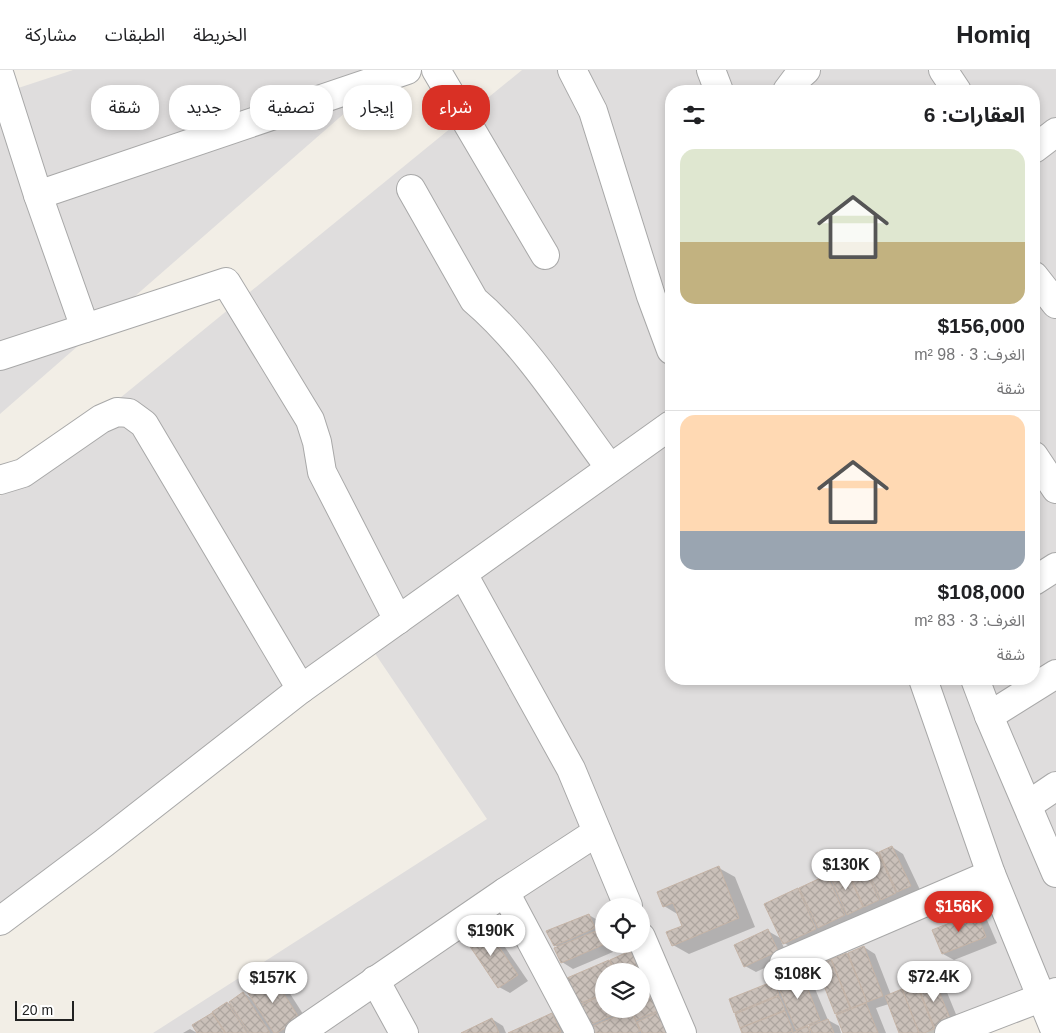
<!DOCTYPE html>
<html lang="ar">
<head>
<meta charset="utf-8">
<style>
  body { margin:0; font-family:Helvetica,"Noto Sans Arabic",sans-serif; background:#f6f6f6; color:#202124; direction:rtl; height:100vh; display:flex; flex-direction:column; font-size:19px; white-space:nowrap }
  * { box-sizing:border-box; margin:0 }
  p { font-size:16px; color:#757577 }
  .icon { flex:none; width:28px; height:28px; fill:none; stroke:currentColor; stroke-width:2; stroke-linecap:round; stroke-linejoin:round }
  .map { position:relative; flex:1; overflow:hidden; direction:ltr }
  .drawer { position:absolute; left:665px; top:15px; width:375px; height:600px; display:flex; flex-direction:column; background:#fff; border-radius:20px; box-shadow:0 2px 8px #0003; direction:rtl }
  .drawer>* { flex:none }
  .hud { position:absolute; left:15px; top:15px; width:475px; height:45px; direction:rtl; display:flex; gap:10px }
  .buttons { position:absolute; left:595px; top:828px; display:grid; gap:10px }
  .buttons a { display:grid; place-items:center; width:55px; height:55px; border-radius:50%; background:#fff; box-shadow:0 2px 8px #0003; font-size:25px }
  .scale { position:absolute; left:15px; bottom:12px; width:59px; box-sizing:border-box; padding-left:5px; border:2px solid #212121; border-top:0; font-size:14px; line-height:18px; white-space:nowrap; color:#212121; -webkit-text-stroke:4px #fff; paint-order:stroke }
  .price { position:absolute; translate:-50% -42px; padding:0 11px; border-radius:18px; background:#fff; color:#222; font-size:16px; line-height:32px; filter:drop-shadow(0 1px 2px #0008) }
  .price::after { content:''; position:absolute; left:50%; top:30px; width:15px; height:11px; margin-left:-8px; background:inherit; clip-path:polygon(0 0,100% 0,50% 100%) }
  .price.selected { background:#d93025; color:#fff }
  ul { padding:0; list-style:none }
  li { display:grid; align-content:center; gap:10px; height:265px; padding:0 15px }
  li+li { border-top:1px solid #e0e0e0 }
  li span { display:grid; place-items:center; height:155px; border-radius:15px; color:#555 }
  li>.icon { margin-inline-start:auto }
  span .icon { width:90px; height:90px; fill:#fffc; stroke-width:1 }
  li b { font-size:21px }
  h2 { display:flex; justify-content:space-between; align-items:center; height:60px; padding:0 15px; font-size:21px }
  .chip { padding:0 18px; border-radius:20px; background:#fff; box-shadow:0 2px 8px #0003; font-size:18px; line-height:45px }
  .chip.selected { background:#d93025; color:#fff }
  header { display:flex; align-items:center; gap:30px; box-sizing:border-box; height:70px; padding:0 25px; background:#fff; border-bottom:1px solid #e0e0e0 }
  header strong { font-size:24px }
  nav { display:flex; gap:28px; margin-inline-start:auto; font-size:18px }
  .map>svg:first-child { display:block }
</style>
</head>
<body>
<header>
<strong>Homiq</strong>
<nav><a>الخريطة</a><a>الطبقات</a><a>مشاركة</a></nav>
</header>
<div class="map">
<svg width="1056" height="963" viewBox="0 0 1056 963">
  <defs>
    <pattern id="building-cross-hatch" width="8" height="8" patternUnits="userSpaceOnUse" patternTransform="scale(1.25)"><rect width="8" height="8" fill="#cac0b9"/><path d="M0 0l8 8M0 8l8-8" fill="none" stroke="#ada59f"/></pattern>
  </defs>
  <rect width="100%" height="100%" fill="#f2eee6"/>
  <!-- residential -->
  <g fill="#dfdddd" fill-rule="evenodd">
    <path d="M73,0H394L0,344V24Z"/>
    <path d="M522,0H1056V907L920,963H153L487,749L374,582L0,835V426ZM671,21H1034V609H671ZM604,836H641V874H604ZM604,901H641V939H604Z"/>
  </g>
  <!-- shadow -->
  <g fill="#0003" fill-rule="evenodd">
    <path d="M892,777L903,784L921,822L909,827L904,825L906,829L893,835L887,832L889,836L876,842L872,840L873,843L859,850L854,847L856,852L830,864L824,860L826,865L794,879L781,871L788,887L756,902L745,896L768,861L782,869L798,820L803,823L827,807L833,810L845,798L850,801L861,791L866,795L864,790Z"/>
    <path d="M719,798L735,807L755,857L689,884L673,875L684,856L679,845L664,836Z"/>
    <path d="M977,844L987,850L997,873L954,890L943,884Z"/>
    <path d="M589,845L599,851L604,861V874H609L613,882L573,899L562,892L559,878L555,875Z"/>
    <path d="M485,857L496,864L528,911L510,923L499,917Z"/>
    <path d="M643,876L688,963H592L583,935L579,933L569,909ZM604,901H641V939H604Z"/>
    <path d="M864,877L875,884L891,925L933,908L944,915L962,959L951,963H900L889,934L876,938L886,963H845L817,896Z"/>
    <path d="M800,902L811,909L828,950L839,956L841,963H743L730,930L774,913L780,916ZM803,951L810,956V959L801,953Z"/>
    <path d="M271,905L282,911L310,955L297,963H199L194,956L228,933L234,937L243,923L254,930Z"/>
    <path d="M552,944L563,951L568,963H511Z"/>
    <path d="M492,949L503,956L506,963H464Z"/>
    <path d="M190,959L197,963H183Z"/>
  </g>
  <!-- building -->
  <g fill="url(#building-cross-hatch)" stroke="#c5b4a7">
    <path d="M892,776L911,816L897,822L879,782Z"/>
    <path d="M878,782L896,823L881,830L862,789Z"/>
    <path d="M861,790L879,830L864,837L846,797Z"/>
    <path d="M719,796L739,848L672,876L666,862L682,856L673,833L663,837L657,822Z"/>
    <path d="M845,797L863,837L847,845L829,804Z"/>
    <path d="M827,805L845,845L818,858L799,818Z"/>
    <path d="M798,818L816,859L783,874L764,834Z"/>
    <path d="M977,842L986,867L942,884L932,860Z"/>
    <path d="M589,844L595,858L554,876L546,861Z"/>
    <path d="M485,856L518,905L498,918L465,869Z"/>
    <path d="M768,859L778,881L744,897L734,875Z"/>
    <path d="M596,861L603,875L561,893L554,878Z"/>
    <path d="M643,875L654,902L641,908V901H615L610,890Z"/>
    <path d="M864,876L883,926L867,932L848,883Z"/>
    <path d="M847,883L867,932L851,938L831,889Z"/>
    <path d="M831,889L850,938L835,944L816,895Z"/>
    <path d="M609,890L614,901H604V924L578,934L567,908Z"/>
    <path d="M801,901L820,950L796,960L776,911Z"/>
    <path d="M271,904L300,949L277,963H274L246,920Z"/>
    <path d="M655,904L669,936L636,950L631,939H641V910Z"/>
    <path d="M933,907L952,953L935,959L917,913Z"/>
    <path d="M774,911L779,925L734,943L729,929Z"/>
    <path d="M916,913L934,959L924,963H919L902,919Z"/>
    <path d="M902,919L919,963H899L885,926Z"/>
    <path d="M243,922L270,963H249L229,932Z"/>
    <path d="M604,924V939H627L587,956L579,936Z"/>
    <path d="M779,926L785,940L740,958L735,944Z"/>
    <path d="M227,932L247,963H226L212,942Z"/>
    <path d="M866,933L878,963H843L836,945Z"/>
    <path d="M669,937L681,963H642L637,952Z"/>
    <path d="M631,940L640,961L636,963H591L589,958Z"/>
    <path d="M785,941L793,961L788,963H742L740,958Z"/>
    <path d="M212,943L225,963H197L192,955Z"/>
    <path d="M552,943L561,962L558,963H508Z"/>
    <path d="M492,948L499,963H461Z"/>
    <path d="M828,949L834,963H812L809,956Z"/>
    <path d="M808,956L810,963H792Z"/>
  </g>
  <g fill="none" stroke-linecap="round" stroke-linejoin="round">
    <!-- minor casing -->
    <g stroke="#a8a8a8" stroke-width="30">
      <g id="minor">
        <path d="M436,0L545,185"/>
        <path d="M572,0L593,41L651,226L671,280"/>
        <path d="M711,0L719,21"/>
        <path d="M943,0L957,21"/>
        <path d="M0,6L38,125L85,258"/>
        <path d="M787,21L796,9L806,0"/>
        <path d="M1034,79L1056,62"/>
        <path d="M411,119L474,230C526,274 569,343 610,398"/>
        <path d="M38,125L407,0"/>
        <path d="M1034,206L1056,234"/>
        <path d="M0,286L226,212L310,350L317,372L322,402L398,550"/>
        <path d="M1034,386L1056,419"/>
        <path d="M0,410L23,403L101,349L117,342L129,343L144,354L301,619"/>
        <path d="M463,504L571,699L628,836"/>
        <path d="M1034,511L1056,497"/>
        <path d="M923,609L991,804L1056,963"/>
        <path d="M975,609L989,646L1056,803"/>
        <path d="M989,646L1056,604"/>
        <path d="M1028,735L1056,716"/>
        <path d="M505,822L580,963"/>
        <path d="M0,851L104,773L301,619L671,355"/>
        <path d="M641,867L682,963"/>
        <path d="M784,893L991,804"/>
        <path d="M375,910L404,963"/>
        <path d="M299,963L505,822L597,762"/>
        <path d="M949,963L1056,922"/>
      </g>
    </g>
    <!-- minor -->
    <use href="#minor" stroke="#fff" stroke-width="28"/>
  </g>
</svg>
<div class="buttons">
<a><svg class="icon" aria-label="locate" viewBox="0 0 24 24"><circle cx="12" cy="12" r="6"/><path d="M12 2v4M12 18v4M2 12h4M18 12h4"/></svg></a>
<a><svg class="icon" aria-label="layers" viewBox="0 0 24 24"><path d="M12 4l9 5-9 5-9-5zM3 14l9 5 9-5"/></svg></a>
</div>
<div class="scale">20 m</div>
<b class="price" style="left:846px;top:821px">$130K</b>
<b class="price selected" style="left:959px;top:863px">$156K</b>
<b class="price" style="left:491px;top:887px">$190K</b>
<b class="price" style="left:798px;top:930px">$108K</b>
<b class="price" style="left:934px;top:933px">$72.4K</b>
<b class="price" style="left:273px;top:934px">$157K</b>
<div class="hud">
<a class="chip selected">شراء</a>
<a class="chip">إيجار</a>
<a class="chip">تصفية</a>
<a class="chip">جديد</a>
<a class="chip">شقة</a>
</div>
<section class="drawer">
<h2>العقارات: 6<svg class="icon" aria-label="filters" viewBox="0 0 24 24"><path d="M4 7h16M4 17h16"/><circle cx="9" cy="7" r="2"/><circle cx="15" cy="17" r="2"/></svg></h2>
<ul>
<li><span style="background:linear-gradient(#dfe7d0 60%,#c2b280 0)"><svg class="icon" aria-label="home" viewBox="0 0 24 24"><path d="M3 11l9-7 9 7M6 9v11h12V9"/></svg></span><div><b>$156,000</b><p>الغرف: 3 · 98 m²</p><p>شقة</p></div></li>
<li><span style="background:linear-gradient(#ffd9b3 75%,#9aa5b1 0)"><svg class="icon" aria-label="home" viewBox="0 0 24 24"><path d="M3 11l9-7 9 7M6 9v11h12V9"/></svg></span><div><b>$108,000</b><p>الغرف: 3 · 83 m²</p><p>شقة</p></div></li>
</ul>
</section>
</div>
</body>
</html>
